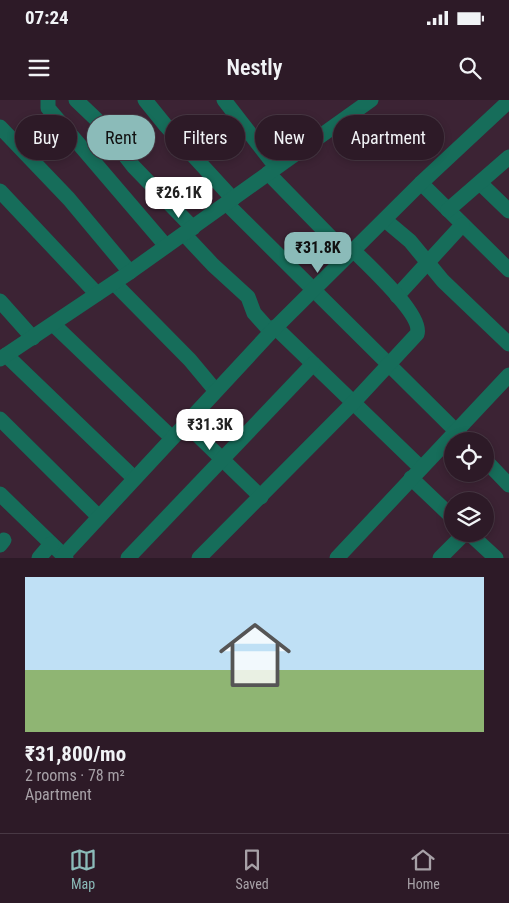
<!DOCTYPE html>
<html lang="en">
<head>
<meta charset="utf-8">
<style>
  body { margin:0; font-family:"Roboto Condensed",sans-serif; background:#392733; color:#f1f3f6; height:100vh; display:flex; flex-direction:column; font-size:19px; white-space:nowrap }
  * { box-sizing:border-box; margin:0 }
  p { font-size:16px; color:#a7a1a7 }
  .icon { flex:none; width:28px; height:28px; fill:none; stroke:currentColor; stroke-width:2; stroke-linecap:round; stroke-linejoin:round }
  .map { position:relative; height:458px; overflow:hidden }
  .side { display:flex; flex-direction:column; background:#2d1a27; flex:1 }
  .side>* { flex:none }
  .hud { position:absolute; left:15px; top:15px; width:480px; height:45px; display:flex; gap:10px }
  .fabs { position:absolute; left:444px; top:332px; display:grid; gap:10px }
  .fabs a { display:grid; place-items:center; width:50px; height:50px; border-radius:50%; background:#2d1a27; box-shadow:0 2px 8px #0003,0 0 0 1px #483844; font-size:25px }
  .price { position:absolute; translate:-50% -42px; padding:0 11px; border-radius:10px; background:#fff; color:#222; font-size:16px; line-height:32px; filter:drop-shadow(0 1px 2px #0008) }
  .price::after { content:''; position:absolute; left:50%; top:30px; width:15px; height:11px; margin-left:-8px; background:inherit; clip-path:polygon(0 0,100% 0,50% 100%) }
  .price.current { background:#8bbbb9; color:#111 }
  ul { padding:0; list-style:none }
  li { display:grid; align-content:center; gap:10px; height:265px; padding:0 25px }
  li span { display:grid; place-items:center; height:155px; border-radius:0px; color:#555 }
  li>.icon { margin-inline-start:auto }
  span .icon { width:90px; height:90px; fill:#fffc; stroke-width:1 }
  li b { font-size:21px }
  .chip { padding:0 18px; border-radius:22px; background:#2d1a27; box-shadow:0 2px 8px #0003,0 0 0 1px #483844; font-size:18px; line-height:45px }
  .chip.current { background:#8bbbb9; color:#111 }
  .status { display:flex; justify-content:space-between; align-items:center; height:35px; padding:0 25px; background:#2d1a27; direction:ltr }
  .status svg { height:14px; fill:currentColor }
  header { display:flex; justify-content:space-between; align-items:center; height:65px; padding:0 25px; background:#2d1a27; font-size:22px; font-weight:600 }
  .dock { display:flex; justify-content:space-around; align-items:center; height:70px; border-top:1px solid #483844; background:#2d1a27; font-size:14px; color:#a7a1a7 }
  .dock a { display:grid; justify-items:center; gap:2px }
  .dock .current { color:#8bbbb9 }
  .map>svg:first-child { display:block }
</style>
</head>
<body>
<div class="status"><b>07:24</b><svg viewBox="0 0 49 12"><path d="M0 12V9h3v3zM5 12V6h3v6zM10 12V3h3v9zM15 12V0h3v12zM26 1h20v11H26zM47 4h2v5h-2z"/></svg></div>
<header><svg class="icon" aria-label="menu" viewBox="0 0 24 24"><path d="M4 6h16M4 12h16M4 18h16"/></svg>Nestly<svg class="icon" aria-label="search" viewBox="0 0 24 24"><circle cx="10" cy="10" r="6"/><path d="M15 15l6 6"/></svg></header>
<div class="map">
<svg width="509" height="458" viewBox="0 0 509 458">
  <rect width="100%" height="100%" fill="#3c2334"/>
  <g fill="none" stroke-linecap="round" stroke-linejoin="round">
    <!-- minor -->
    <g stroke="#166d5a" stroke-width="15">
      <path d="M48,0V8L166,146"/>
      <path d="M76,0L98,21L133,66L193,128"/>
      <path d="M145,0L166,26L233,99"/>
      <path d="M224,0L276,67"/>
      <path d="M0,27L69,99L130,172"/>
      <path d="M268,73L348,155"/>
      <path d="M421,83L509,170"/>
      <path d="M480,83L509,111"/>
      <path d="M0,91L97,194"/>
      <path d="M227,104L466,341"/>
      <path d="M448,110L509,57"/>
      <path d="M385,120L410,141L443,181L509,244"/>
      <path d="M184,134L213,165L248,197L254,213L271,232"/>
      <path d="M114,183L190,260L215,290"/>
      <path d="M397,196L462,125"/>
      <path d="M0,201L33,238"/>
      <path d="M53,224L171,337"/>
      <path d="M275,227L421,368"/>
      <path d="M6,255L134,378"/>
      <path d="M0,259L130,172L371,0"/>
      <path d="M0,319L99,417"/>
      <path d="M185,323L261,397"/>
      <path d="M485,360L509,385"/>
      <path d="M411,378L452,417"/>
      <path d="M0,394L66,458"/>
      <path d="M470,434L496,458"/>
      <path d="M0,445L4,440"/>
      <path d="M63,456L271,232L421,83L509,1"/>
      <path d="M39,458L51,444"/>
      <path d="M128,458L313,264"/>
      <path d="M199,458L353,303L417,234C424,216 367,164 353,150"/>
      <path d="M337,458L509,275"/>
      <path d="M440,458L464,434"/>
    </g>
  </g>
</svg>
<div class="fabs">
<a><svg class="icon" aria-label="locate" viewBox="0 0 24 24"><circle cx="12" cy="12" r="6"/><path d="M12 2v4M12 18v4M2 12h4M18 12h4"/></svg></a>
<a><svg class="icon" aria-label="layers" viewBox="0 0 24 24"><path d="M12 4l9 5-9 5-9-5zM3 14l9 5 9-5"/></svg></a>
</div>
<b class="price" style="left:179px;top:119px">₹26.1K</b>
<b class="price current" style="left:318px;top:174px">₹31.8K</b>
<b class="price" style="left:210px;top:351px">₹31.3K</b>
<div class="hud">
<a class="chip">Buy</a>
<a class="chip current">Rent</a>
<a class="chip">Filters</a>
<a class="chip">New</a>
<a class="chip">Apartment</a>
</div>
</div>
<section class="side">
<ul>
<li><span style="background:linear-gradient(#bfe0f5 60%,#8fb573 0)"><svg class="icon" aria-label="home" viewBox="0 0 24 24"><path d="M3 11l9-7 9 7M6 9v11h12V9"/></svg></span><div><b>₹31,800/mo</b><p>2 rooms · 78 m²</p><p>Apartment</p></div></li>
</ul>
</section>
<nav class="dock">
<a class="current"><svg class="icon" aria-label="map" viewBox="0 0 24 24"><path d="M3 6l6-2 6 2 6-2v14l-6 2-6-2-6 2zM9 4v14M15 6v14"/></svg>Map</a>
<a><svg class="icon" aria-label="saved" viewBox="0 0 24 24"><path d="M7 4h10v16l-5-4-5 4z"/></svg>Saved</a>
<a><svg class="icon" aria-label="home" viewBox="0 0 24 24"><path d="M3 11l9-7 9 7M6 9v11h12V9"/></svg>Home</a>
</nav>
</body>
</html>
